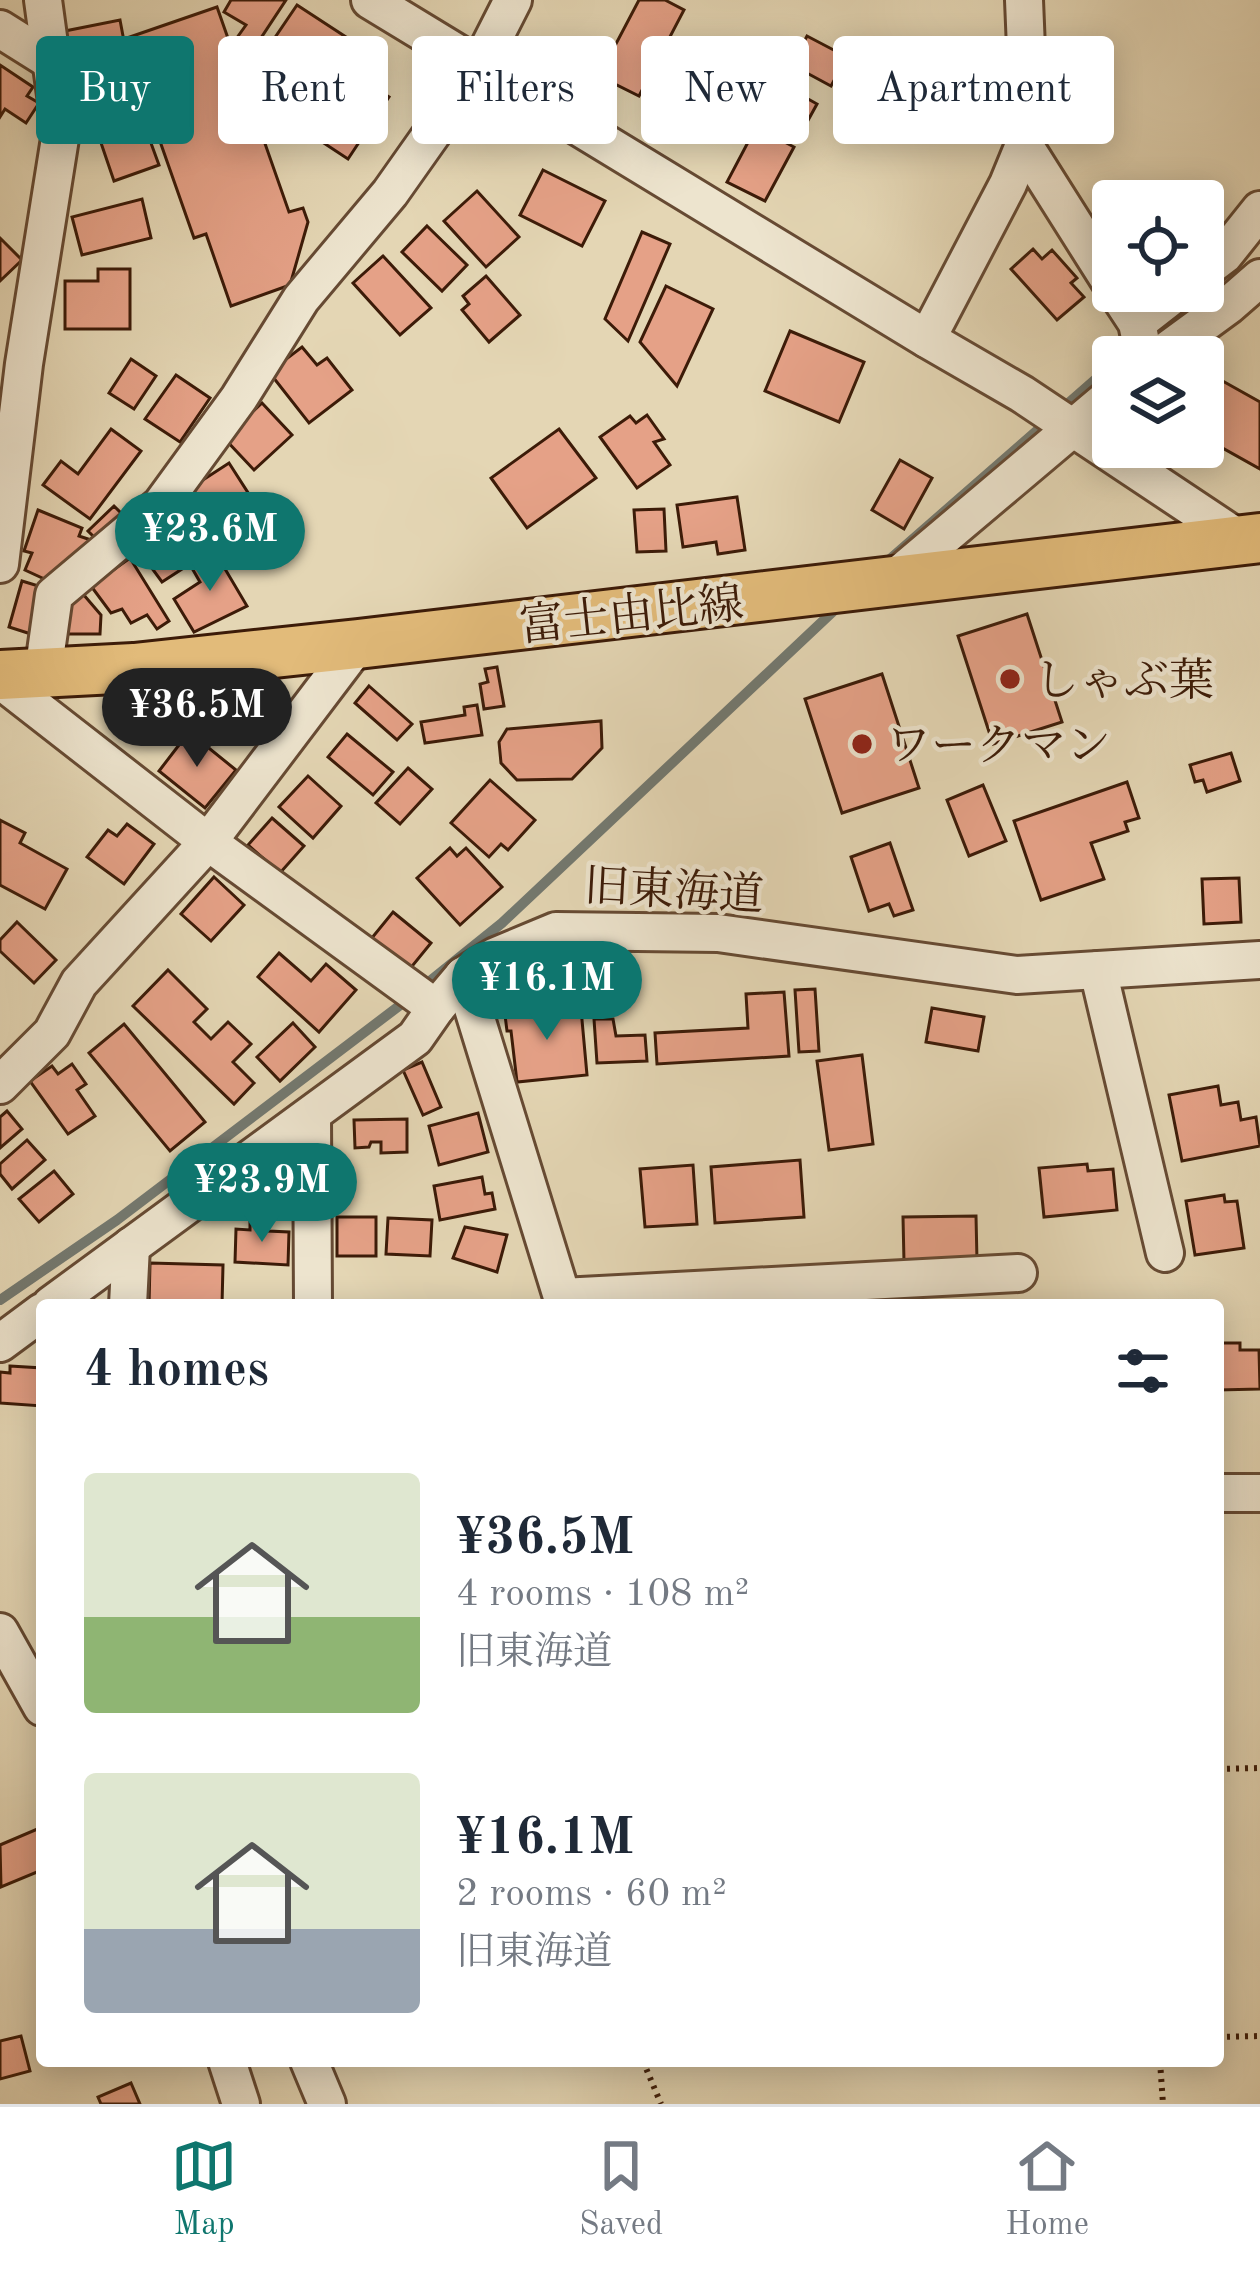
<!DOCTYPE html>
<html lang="en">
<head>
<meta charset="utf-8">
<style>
  body { margin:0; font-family:"Old Standard TT","Noto Serif JP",serif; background:#f2f2f3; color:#1f2937; height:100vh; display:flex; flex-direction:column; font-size:45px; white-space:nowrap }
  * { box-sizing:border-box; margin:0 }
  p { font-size:39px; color:#747a83 }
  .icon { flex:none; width:66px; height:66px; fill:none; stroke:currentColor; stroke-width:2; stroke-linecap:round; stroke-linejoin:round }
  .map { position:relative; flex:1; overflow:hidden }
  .details { position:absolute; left:36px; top:1299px; width:1188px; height:768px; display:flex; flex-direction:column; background:#fff; border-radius:12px; box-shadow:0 6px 30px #0003 }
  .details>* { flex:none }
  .guide { position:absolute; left:36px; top:36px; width:1188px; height:108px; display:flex; gap:24px }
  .buttons { position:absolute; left:1092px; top:180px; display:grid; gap:24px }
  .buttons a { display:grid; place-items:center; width:132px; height:132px; border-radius:12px; background:#fff; box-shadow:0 6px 30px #0003; font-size:60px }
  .price { position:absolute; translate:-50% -102px; padding:0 27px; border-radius:42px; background:#0f766e; color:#fff; font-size:39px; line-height:78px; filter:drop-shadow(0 3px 6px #0008) }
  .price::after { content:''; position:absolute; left:50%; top:72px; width:36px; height:27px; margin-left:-18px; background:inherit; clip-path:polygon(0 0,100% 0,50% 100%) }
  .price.selected { background:#222; color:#fff }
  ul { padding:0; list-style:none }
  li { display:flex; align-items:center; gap:36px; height:300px; padding:0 48px }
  li span { display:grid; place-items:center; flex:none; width:336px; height:240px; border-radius:12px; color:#555 }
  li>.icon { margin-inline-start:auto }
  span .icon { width:144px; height:144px; fill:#fffc; stroke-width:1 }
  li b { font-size:51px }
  h2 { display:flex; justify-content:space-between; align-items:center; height:144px; padding:0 48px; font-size:51px }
  .chip { padding:0 42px; border-radius:12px; background:#fff; box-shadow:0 6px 30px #0003; font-size:42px; line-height:108px }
  .chip.selected { background:#0f766e; color:#fff }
  .tabs { display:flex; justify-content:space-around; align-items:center; height:168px; border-top:3px solid #e0e1e3; background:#fff; font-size:33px; color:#747a83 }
  .tabs a { display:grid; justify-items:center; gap:6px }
  .tabs .selected { color:#0f766e }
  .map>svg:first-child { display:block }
</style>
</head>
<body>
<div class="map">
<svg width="1260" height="2104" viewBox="0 0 1260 2104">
  <rect width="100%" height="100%" fill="#e4d6b4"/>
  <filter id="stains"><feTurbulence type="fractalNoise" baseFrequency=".00167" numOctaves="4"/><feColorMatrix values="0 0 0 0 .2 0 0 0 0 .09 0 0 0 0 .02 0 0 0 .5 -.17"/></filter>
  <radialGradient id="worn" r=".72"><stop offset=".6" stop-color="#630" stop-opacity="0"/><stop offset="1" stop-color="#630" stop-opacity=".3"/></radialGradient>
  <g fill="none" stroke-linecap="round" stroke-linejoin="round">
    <!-- stream -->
    <g stroke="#737970" stroke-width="10">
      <path d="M882,566L1113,364"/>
      <path d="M0,1300L117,1220L399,1006L502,923L842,603"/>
    </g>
  </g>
  <!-- building -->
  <g fill="#e5a187" stroke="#3c1b08" stroke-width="3">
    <path d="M231,0H286L253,50L236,39L246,25L224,12Z"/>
    <path d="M639,0H665L684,10L639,96L599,76Z"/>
    <path d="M297,5L349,39L335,61L389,97L348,159L263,103L255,67Z"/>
    <path d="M217,7L289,212L303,208L308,222L290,285L231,306L206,234L194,238L124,39Z"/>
    <path d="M120,20L133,89L78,99L65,31Z"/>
    <path d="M807,36L847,57L831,86L792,65Z"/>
    <path d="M692,39L721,55L680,128L651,112Z"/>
    <path d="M0,65L33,87L27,96L39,103L26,123L5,109L0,117Z"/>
    <path d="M778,82L817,104L800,135L760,113Z"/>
    <path d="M144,124L159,165L114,181L100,140Z"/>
    <path d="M756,127L794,147L765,201L727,182Z"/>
    <path d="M543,170L605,201L582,246L520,215Z"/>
    <path d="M477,191L519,237L486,267L444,221Z"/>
    <path d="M1198,191L1229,231L1203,251V201H1185Z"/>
    <path d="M142,199L151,238L82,255L72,217Z"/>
    <path d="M427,226L467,265L442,291L402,252Z"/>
    <path d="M642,232L670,244L628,341L605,319Z"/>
    <path d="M0,238L22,260L0,281Z"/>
    <path d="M1033,249L1042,259L1052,250L1077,278L1071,283L1084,297L1057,320L1011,269Z"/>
    <path d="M383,256L431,308L400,335L353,283Z"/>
    <path d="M98,269H130V329H65V281H98Z"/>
    <path d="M486,276L520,315L489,342L462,310L469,304L463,296Z"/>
    <path d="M666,286L713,309L677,386L640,342Z"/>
    <path d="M790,331L864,362L839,422L765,391Z"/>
    <path d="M302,347L317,365L327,358L352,390L309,423L269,372Z"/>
    <path d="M131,359L156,376L134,409L109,393Z"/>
    <path d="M1203,370L1260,402V469L1203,437Z"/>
    <path d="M176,375L210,398L180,442L145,419Z"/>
    <path d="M262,403L292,435L254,470L224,438Z"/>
    <path d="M647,415L664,439L654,442L670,465L637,488L600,437L630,416L636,423Z"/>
    <path d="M111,429L141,451L90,519L43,485L61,461L78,474Z"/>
    <path d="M559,429L596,478L527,528L491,478Z"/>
    <path d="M900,460L932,478L904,529L872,510Z"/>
    <path d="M229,463L279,541L235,565L189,489Z"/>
    <path d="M737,497L745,550L718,554L716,542L683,547L677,505Z"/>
    <path d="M114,506L127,519L101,544L88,531Z"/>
    <path d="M664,509L666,551L637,552L634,510Z"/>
    <path d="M38,510L82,528L79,536L91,540L86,555L51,582L25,570L32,553L24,551Z"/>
    <path d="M178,519L195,542L173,556L182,569L162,582L140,552Z"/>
    <path d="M215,552L247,606L194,632L174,599L200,582L189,563Z"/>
    <path d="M130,558L169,621L157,629L147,615L131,623L122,609L111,613L91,586Z"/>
    <path d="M22,581L45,588L31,634L9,627Z"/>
    <path d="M83,594L101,615L100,634H62L68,603Z"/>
    <path d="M1027,614L1062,722L993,744L958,636Z"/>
    <path d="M497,667L504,706L484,709L480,684L488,682L485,669Z"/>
    <path d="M882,674L919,788L842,813L805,699Z"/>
    <path d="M369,686L412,724L397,740L355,703Z"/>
    <path d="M477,705L482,735L425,743L421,722L465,715L464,707Z"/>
    <path d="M601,721L602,748L572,779L517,780L501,763L499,742L507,729Z"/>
    <path d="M189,732L236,770L205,808L159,771Z"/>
    <path d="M347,734L393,772L373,795L328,757Z"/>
    <path d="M1231,753L1240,781L1207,792L1203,780L1195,782L1190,765Z"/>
    <path d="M408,768L432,789L400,824L376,803Z"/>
    <path d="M308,776L341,806L313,838L279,807Z"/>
    <path d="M490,780L535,820L508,850L501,844L489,857L451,823Z"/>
    <path d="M1127,782L1139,818L1125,822L1128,831L1091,843L1104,879L1041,900L1014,821Z"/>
    <path d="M983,785L1006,841L969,856L947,800Z"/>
    <path d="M272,818L304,846L280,873L248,845Z"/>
    <path d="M0,820L25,833L20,843L67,869L45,909L0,885Z"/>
    <path d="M127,824L154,844L124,884L87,857L108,830L117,836Z"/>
    <path d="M890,843L913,910L894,916L889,904L869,911L851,857Z"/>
    <path d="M450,848L457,856L466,848L502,887L460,925L417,878Z"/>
    <path d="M214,877L244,905L211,941L181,914Z"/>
    <path d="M1239,878L1241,922L1204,924L1202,879Z"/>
    <path d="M393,912L431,943L409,970L371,939Z"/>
    <path d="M17,922L56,960L34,983L0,951V940Z"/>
    <path d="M279,953L311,981L326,964L356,990L319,1032L258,977Z"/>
    <path d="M168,970L207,1009L194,1022L211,1039L228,1022L251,1044L233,1062L254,1083L234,1104L133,1006Z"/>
    <path d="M815,989L819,1051L799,1052L795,990Z"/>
    <path d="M784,992L789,1056L657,1064L655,1033L748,1028L746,994Z"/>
    <path d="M531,1005L532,1013L581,1009L587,1075L517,1082L511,1031H507L504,1007Z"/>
    <path d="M932,1008L984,1017L978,1051L926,1042Z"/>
    <path d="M594,1019H613L616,1036L645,1035L647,1061L597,1063Z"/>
    <path d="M293,1023L315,1047L280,1081L257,1057Z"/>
    <path d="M124,1024L205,1122L170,1151L89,1053Z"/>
    <path d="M862,1055L873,1144L829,1150L817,1061Z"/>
    <path d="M422,1062L441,1107L423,1115L403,1070Z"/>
    <path d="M72,1064L86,1084L77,1090L95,1116L68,1134L30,1081L52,1066L58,1074Z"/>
    <path d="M1218,1086L1221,1105L1238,1102L1241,1120L1256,1117L1260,1146L1182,1161L1169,1095Z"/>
    <path d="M7,1111L22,1129L0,1148V1117Z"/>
    <path d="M478,1113L488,1152L439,1165L429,1126Z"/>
    <path d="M407,1119V1152L381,1153V1142H371L369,1147L355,1148L354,1120Z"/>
    <path d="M27,1140L45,1160L12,1189L0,1174V1164Z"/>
    <path d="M800,1160L804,1217L715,1223L711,1167Z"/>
    <path d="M1087,1164L1088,1171L1113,1169L1117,1210L1044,1217L1039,1168Z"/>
    <path d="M693,1165L697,1224L645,1227L640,1169Z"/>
    <path d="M54,1171L73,1194L39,1222L19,1199Z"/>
    <path d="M482,1177L485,1194L492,1193L495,1209L440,1220L434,1186Z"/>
    <path d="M1224,1195L1225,1202L1237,1201L1244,1248L1195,1255L1186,1201Z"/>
    <path d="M976,1216L977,1261L904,1262L903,1217Z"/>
    <rect x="337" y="1217" width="39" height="39"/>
    <path d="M388,1218L432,1220L430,1256L386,1254Z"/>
    <path d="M250,1220L269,1221L268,1231L289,1232L288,1265L235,1262L236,1229L250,1230Z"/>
    <path d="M465,1227L507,1235L497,1272L453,1258Z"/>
    <path d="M150,1263L223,1265L222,1305H149Z"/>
    <path d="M1218,1343H1240V1350H1259L1260,1389L1218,1390Z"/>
    <path d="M10,1366L42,1368V1406L0,1403V1372L10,1373Z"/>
    <path d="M42,1827V1870L1,1887L0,1845Z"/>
    <path d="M21,2036L30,2071L0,2079V2041Z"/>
    <path d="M131,2083L140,2104H101L98,2097Z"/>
  </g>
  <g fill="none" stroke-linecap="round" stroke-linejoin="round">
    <!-- minor casing -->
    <g stroke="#664a33" stroke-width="42">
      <g id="minor">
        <path d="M370,0L927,339L1022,394L1241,540"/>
        <path d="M0,29L51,61"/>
        <path d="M1024,145L1113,286"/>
        <path d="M1203,271L1224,255L1260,210"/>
        <path d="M1116,291L1137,323L1144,357"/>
        <path d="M1137,323L1178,291"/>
        <path d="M927,339L1008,184L1024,145L1028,97L1024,0"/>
        <path d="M1158,357L1229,305L1260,278"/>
        <path d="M0,564L24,364L61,132L43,0"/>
        <path d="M889,583L1113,394"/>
        <path d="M43,673L54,595L161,505L239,398L301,299L390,193L479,67L513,0"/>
        <path d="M0,680L208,842L436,1008L463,976L496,956L556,931L718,933L1017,975L1260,960"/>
        <path d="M1098,970L1165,1253"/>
        <path d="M463,976L562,1297L1018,1273"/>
        <path d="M0,1085L52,1033L79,983L208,842L358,644"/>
        <path d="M312,1116L313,1305"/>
        <path d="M51,1305L415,1038L436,1008"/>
        <path d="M128,1305L131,1246"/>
        <path d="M0,1343L42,1312"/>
        <path d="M1218,1493H1260"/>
        <path d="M0,1632L42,1707"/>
        <path d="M227,2061L241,2104"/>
        <path d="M309,2061L327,2104"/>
      </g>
    </g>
    <!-- major casing -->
    <g stroke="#3c1b08" stroke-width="54">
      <path id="major" d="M0,675L134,668L358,644L1260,538"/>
    </g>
    <!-- path -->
    <g stroke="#3c1b08" stroke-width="6" stroke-dasharray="3 6" stroke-linecap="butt">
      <path d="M1218,1769L1260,1768"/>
      <path d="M1218,2037L1260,2036"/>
      <path d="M643,2061L661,2104"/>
      <path d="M1160,2061L1163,2104"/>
    </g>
    <!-- minor -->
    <use href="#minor" stroke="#ede4ce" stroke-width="36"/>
    <!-- major -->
    <use href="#major" stroke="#e2bb7a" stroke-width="48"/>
  </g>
  <!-- markers -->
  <g fill="#8f2418" stroke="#ede4ce" stroke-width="4.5">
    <circle cx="1010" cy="679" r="12"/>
    <circle cx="862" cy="744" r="12"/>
  </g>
  <g text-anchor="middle" stroke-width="9" stroke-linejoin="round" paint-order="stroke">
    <!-- street labels -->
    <g font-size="45" fill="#3c1b08" stroke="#ede4ce">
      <text transform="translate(631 613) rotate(-6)" y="16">富士由比線</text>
      <text transform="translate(674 889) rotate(3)" y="16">旧東海道</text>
    </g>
    <!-- poi labels -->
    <g font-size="45" fill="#3c1b08" stroke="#ede4ce" text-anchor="start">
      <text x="1034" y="695">しゃぶ葉</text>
      <text x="886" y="760">ワークマン</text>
    </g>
  </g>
  <rect width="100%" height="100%" filter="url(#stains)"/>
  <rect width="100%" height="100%" fill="url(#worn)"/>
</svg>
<div class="buttons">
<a><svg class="icon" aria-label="locate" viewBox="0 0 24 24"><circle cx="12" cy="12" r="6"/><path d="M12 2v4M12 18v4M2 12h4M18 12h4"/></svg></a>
<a><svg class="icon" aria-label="layers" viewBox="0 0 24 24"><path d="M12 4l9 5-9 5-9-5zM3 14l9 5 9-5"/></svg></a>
</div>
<b class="price" style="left:210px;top:594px">¥23.6M</b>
<b class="price selected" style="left:197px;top:770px">¥36.5M</b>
<b class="price" style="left:547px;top:1043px">¥16.1M</b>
<b class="price" style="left:262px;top:1245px">¥23.9M</b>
<div class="guide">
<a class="chip selected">Buy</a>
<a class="chip">Rent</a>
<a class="chip">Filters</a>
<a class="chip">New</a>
<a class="chip">Apartment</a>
</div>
<section class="details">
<h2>4 homes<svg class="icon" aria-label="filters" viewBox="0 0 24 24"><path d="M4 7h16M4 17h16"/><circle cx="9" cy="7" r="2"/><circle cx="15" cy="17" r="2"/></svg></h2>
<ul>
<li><span style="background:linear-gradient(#dfe7d0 60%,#8fb573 0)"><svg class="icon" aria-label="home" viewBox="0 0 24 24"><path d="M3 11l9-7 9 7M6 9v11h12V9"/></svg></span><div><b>¥36.5M</b><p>4 rooms · 108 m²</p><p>旧東海道</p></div></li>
<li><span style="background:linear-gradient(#dfe7d0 65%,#9aa5b1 0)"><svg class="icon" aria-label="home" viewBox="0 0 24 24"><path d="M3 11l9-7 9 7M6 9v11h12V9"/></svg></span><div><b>¥16.1M</b><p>2 rooms · 60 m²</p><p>旧東海道</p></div></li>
</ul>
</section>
</div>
<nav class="tabs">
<a class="selected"><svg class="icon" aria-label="map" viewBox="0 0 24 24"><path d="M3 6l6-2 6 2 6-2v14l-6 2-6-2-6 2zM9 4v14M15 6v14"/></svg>Map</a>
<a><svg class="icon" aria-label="saved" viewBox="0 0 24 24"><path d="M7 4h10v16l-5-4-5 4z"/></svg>Saved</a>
<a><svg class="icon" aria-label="home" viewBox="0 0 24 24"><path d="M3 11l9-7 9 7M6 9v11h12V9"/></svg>Home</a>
</nav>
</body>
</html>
